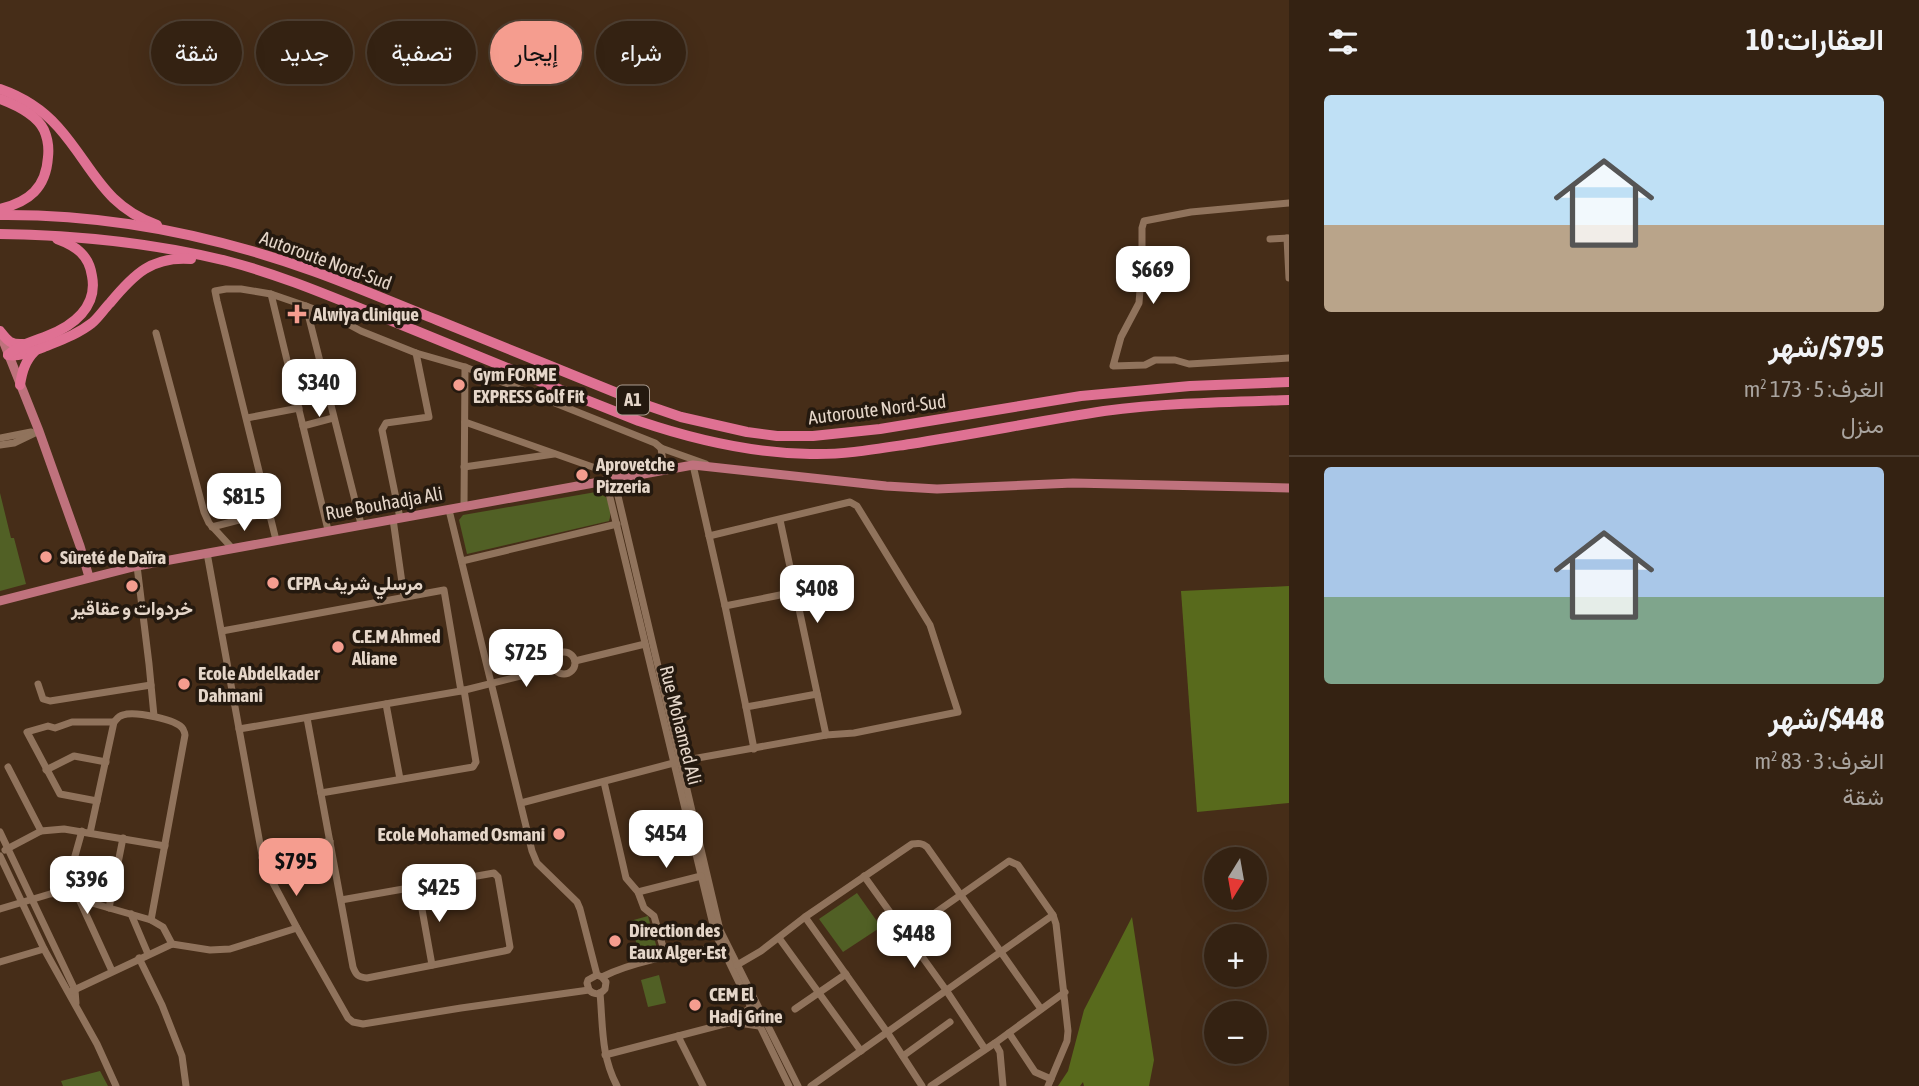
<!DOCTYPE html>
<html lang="ar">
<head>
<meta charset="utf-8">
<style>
  body { margin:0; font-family:"Asap Condensed",Vazirmatn,sans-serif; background:#3c2a1b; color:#f1f3f6; direction:rtl; height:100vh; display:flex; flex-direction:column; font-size:26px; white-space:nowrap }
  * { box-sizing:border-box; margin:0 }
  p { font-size:23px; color:#a9a49f }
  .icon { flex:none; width:38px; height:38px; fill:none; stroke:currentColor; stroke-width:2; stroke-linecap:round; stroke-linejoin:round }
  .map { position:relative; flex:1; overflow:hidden; direction:ltr }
  .side { display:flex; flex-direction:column; background:#342212; width:630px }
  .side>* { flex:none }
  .hud { position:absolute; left:21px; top:21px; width:665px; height:63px; direction:rtl; display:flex; gap:14px }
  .needle { width:46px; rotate:191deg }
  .buttons { position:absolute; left:1204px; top:847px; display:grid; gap:14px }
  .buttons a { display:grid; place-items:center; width:63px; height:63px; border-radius:50%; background:#342212; box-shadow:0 7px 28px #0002,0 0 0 2px #4e3f32; font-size:35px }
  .price { position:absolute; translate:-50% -60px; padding:0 16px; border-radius:14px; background:#fff; color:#222; font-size:23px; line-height:46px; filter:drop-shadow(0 2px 4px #0008) }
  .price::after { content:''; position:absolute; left:50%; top:42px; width:21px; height:16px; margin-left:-10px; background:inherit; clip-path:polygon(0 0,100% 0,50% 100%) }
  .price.selected { background:#f59d8f; color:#111 }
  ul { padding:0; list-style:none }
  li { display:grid; align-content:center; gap:14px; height:371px; padding:0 35px }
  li+li { border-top:2px solid #4e3f32 }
  li span { display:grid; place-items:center; height:217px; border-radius:7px; color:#555 }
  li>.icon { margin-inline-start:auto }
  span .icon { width:126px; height:126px; fill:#fffc; stroke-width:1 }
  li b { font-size:30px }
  h2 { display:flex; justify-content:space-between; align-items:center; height:84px; padding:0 35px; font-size:30px }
  .tag { padding:0 24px; border-radius:32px; background:#342212; box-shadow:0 7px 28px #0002,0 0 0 2px #4e3f32; font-size:24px; line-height:63px }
  .tag.selected { background:#f59d8f; color:#111 }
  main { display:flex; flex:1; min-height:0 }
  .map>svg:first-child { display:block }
</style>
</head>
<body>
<main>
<section class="side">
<h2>العقارات: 10<svg class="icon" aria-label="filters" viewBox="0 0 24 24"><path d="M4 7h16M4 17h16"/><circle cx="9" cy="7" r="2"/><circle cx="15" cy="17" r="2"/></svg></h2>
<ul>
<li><span style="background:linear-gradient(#bfe0f5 60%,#b9a48a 0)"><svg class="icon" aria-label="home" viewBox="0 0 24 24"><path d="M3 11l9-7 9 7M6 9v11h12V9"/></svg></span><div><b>$795/شهر</b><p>الغرف: 5 · 173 m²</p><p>منزل</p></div></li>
<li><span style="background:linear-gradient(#a9c7e8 60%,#7fa58c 0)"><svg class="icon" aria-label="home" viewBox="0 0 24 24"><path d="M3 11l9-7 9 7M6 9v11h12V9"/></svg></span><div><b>$448/شهر</b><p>الغرف: 3 · 83 m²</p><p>شقة</p></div></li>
</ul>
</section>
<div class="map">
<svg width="1289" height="1086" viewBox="0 0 1289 1086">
  <rect width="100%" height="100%" fill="#462d18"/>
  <!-- green -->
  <g fill="#516025">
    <path d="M596,492L606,497C609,504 612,513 609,521L467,554L459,520L463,515Z"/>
    <path d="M0,493L11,538H14L26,584L0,591Z"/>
    <path d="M857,893L881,927L843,952L819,919Z"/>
    <path d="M648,916L658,952L640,956L630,921Z"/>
    <path d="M659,975L666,1003L648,1007L641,980Z"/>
    <path d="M100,1071L108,1086H63L61,1081Z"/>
  </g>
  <!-- forest -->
  <g fill="#586a1c">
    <path d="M1289,586V803L1197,812L1181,591Z"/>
    <path d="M1132,917L1154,1060L1149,1086H1084L1083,1082L1080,1086H1058L1068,1071L1084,1010Z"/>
  </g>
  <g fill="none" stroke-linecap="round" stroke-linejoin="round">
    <!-- minor -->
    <g stroke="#90735c" stroke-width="7">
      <path d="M1289,203L1191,212L1144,221L1142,228V264L1139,303L1121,337L1113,366L1145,365L1155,360H1175L1189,364L1289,358"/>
      <path d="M1287,238L1289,278"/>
      <path d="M1270,239L1289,238"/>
      <path d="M271,294L328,530"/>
      <path d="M306,306L361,524"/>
      <path d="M156,333L204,512L209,523L232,548"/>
      <path d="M247,418L299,408"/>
      <path d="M465,422L621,477"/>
      <path d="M303,426L333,418"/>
      <path d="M0,438L31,432"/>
      <path d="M0,445L14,443L39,431"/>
      <path d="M661,448L664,469"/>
      <path d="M693,465L725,606L795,592"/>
      <path d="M464,467L554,454"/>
      <path d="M614,479L720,930L798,1086"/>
      <path d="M606,481L715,933L789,1086"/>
      <path d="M464,507L465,367"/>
      <path d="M400,518L382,430L386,423L429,417L416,353"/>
      <path d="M393,519L404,597"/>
      <path d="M780,520L826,735"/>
      <path d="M212,527L270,512"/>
      <path d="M276,540L217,301L215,291L226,289H241L271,294L306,306L335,317L361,331L416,353L465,367L655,443L661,448L706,464"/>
      <path d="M207,553L264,866L297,928L348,1018L353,1022L363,1024L461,1008L589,990C594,995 600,995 605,989L606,982L602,977L597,975L580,909L577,902L537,863L532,851L449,510"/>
      <path d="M462,561L617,524"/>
      <path d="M137,566L149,664L154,716"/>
      <path d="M725,606L746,707"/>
      <path d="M222,631L444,590L461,691"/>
      <circle cx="564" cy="663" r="11"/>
      <path d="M575,661L645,644"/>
      <path d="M38,684L43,699L50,701L151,685"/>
      <path d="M386,704L400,779"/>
      <path d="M307,718L353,967C356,975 358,977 367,978L504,951L508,950L510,947L498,877L494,873L341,900"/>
      <path d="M239,729L461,691L553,668"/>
      <path d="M754,749L746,707L817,694"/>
      <path d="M8,767L41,831"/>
      <path d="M46,770L74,756L106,762"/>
      <path d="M604,782L626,878L638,892L644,908L654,916L666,957"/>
      <path d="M321,793L473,767L476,762L464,690"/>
      <path d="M97,801L60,794L27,732L48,726L55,728L72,722H114"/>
      <path d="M521,803L681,761L826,735L854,733L958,712L930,625L857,506L850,502L709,536"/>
      <path d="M0,832L75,990L76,1003"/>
      <path d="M90,833L114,722C117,719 118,716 123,715C134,711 177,719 183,729C184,731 185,733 185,735L151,920L163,927L172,944"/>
      <path d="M5,850L41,831L64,829L165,846"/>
      <path d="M0,856L44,949L97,1044L116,1086"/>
      <path d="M262,858L330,841"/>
      <path d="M864,876L946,990L985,1049"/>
      <path d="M418,887L432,965"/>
      <path d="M638,892L701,876"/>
      <path d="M64,895L82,831"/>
      <path d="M79,899L112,971"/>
      <path d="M109,908L123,838"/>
      <path d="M0,909L50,894L57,893L151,920"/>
      <path d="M131,914L148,954"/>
      <path d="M805,917L887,1032L922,1086"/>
      <path d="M905,934L1009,861L1018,865L1053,915L1056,924L1068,1031L1067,1041L1048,1086"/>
      <path d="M779,938L861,1051"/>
      <path d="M172,944L210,950L230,949L297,928"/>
      <path d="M139,958L162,1005L182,1056L186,1086"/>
      <path d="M0,962L44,949"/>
      <path d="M737,965L761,951L805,917L912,844C919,843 922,843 927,847L1041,1009"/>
      <path d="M602,977C636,960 685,953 723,946"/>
      <path d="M589,990L587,983L588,980L597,975"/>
      <path d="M72,991L172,944"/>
      <path d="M600,993C603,1027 601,1056 617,1086"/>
      <path d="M751,1007L732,1022L759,1026L760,1024"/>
      <path d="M795,1009L846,974"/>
      <path d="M1009,1033L1035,1072L1051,1079"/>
      <path d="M678,1036L703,1086"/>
      <path d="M995,1043L1000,1052L1003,1086"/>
      <path d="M605,1055L732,1022"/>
      <path d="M903,1056L950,1022"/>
      <path d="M811,1086L1053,915"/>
      <path d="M931,1086L995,1043L1065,992"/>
    </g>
    <!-- major -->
    <g stroke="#bf727d" stroke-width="9">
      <path d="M0,333L39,431L80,546L89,577"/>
      <path d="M0,601L137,566L693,465L886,486L937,489L1073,483L1289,488"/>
    </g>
    <!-- highway -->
    <g stroke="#df7193" stroke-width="10">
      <path d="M0,89C23,97 42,109 58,127C93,166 102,205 157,225"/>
      <path d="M0,99C16,105 36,114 44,130C48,139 49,148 48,157C46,188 29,202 0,209"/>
      <path d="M0,215C107,214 213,235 313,271C355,286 396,304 437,320C508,349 578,377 649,406L681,417L747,432L777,436H813L880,429L1081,396L1190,386L1289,382"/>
      <path d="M0,234C76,235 153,243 227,261C285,276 341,301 397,323C477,356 558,389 639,421C695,440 750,453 810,454C843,455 877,449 910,444C975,434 1039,421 1104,411C1165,403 1227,402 1289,400"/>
      <path d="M0,331C7,340 10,345 23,344"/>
      <path d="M8,355C20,357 33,351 44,347C61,340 78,334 92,323C99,317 104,309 110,303C134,274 152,256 191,259"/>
      <path d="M8,355C19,345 34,341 47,336C73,326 98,307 92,276C89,255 76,246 57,239"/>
      <path d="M20,385C22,372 25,361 35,351"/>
    </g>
  </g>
  <!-- markers -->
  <g fill="#f59d8f" stroke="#24190f" stroke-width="2.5">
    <path d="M293.5 303.5h7v7h7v7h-7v7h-7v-7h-7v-7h7z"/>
    <circle cx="459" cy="385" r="7"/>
    <circle cx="582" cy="475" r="7"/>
    <circle cx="46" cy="557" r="7"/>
    <circle cx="273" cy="583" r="7"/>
    <circle cx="132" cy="586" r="7"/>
    <circle cx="338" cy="647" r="7"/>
    <circle cx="184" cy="684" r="7"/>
    <circle cx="559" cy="834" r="7"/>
    <circle cx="615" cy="941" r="7"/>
    <circle cx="695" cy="1005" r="7"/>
  </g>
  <g text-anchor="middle" stroke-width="7" stroke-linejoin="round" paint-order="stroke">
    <!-- shield labels -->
    <rect fill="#24190f" stroke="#ab9d91" stroke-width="2" x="617" y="385.5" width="32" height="29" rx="5"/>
    <g font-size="18" font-weight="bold" fill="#e5d6c9">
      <text x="633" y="406">A1</text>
    </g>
    <!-- street labels -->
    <g font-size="19" fill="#e5d6c9" stroke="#24190f">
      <text transform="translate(326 260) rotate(20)" y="7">Autoroute Nord-Sud</text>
      <text transform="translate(877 409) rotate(-7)" y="7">Autoroute Nord-Sud</text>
      <text transform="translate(384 503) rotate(-10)" y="7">Rue Bouhadja Ali</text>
      <text transform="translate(681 725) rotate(76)" y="7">Rue Mohamed Ali</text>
    </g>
    <!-- poi labels -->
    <g font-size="19" font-weight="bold" fill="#e5d6c9" stroke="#24190f" text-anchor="start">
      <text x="313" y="321">Alwiya clinique</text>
      <text x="473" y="381">Gym FORME<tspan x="473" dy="22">EXPRESS Golf Fit</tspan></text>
      <text x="596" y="471">Aprovetche<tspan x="596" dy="22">Pizzeria</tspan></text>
      <text x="60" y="564">Sûreté de Daïra</text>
      <text x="287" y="590">CFPA مرسلي شريف</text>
      <text x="132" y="615" text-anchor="middle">خردوات و عقاقير</text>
      <text x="352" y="643">C.E.M Ahmed<tspan x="352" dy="22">Aliane</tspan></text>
      <text x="198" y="680">Ecole Abdelkader<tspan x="198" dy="22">Dahmani</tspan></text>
      <text x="545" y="841" text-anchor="end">Ecole Mohamed Osmani</text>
      <text x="629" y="937">Direction des<tspan x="629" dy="22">Eaux Alger-Est</tspan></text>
      <text x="709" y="1001">CEM El<tspan x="709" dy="22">Hadj Grine</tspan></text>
    </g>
  </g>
</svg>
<div class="buttons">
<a><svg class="needle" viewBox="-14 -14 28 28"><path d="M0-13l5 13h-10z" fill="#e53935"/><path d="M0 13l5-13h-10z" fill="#a9a49f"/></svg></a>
<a>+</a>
<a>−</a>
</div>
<b class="price" style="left:1153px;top:306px">$669</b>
<b class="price" style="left:319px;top:419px">$340</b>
<b class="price" style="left:244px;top:533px">$815</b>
<b class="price" style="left:817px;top:625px">$408</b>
<b class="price" style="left:526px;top:689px">$725</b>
<b class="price" style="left:666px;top:870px">$454</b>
<b class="price selected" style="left:296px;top:898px">$795</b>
<b class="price" style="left:87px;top:916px">$396</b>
<b class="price" style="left:439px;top:924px">$425</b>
<b class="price" style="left:914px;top:970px">$448</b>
<div class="hud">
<a class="tag">شراء</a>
<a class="tag selected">إيجار</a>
<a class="tag">تصفية</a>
<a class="tag">جديد</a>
<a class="tag">شقة</a>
</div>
</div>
</main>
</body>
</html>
